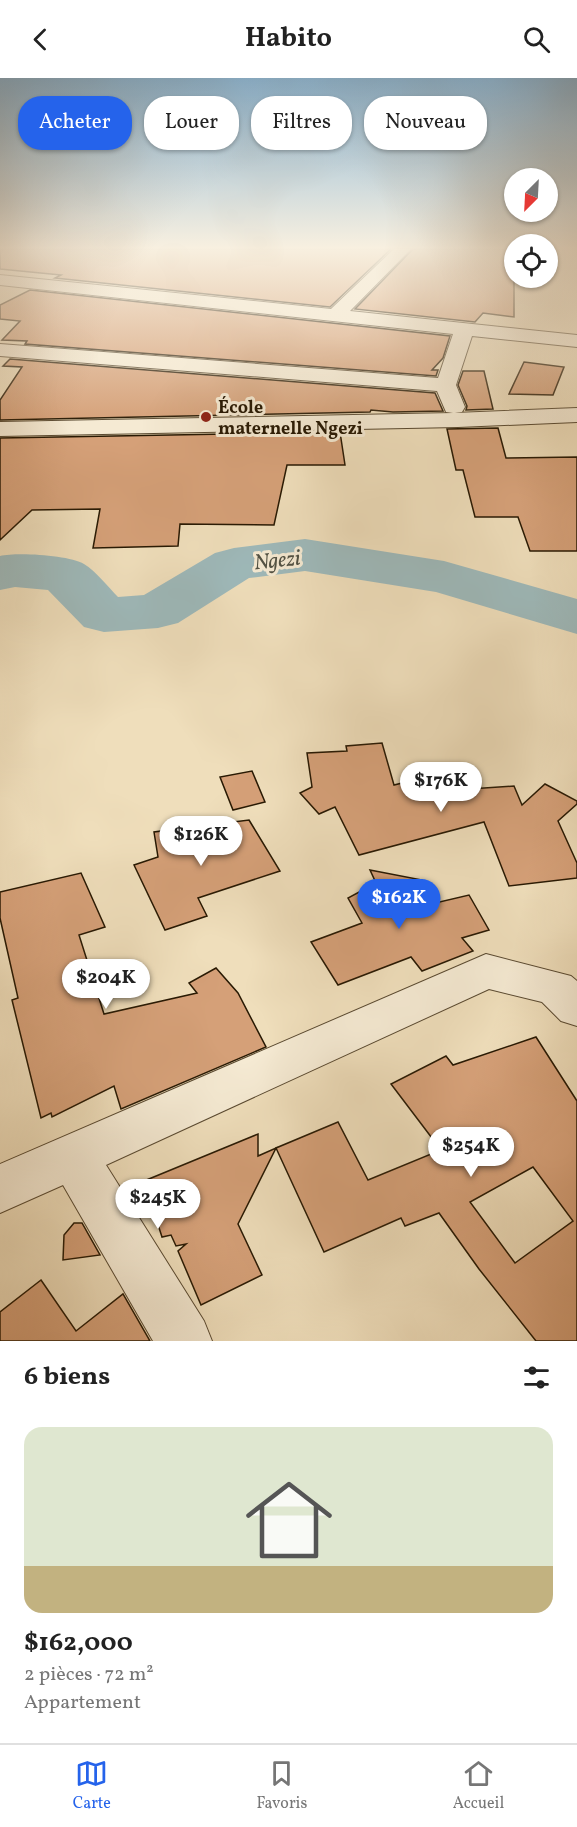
<!DOCTYPE html>
<html lang="fr">
<head>
<meta charset="utf-8">
<style>
  body { margin:0; font-family:Vollkorn,serif; background:#f6f6f6; color:#222; height:100vh; display:flex; flex-direction:column; font-size:22px; white-space:nowrap }
  * { box-sizing:border-box; margin:0 }
  p { font-size:20px; color:#767676 }
  .icon { flex:none; width:33px; height:33px; fill:none; stroke:currentColor; stroke-width:2; stroke-linecap:round; stroke-linejoin:round }
  .map { position:relative; height:1263px; overflow:hidden }
  .side { display:flex; flex-direction:column; background:#fff; flex:1 }
  .side>* { flex:none }
  .hud { position:absolute; left:18px; top:18px; width:542px; height:54px; display:flex; gap:12px }
  .needle { width:39px; rotate:204deg }
  .buttons { position:absolute; left:504px; top:90px; display:grid; gap:12px }
  .buttons a { display:grid; place-items:center; width:54px; height:54px; border-radius:50%; background:#fff; box-shadow:0 2px 4px #0004; font-size:30px }
  .price { position:absolute; translate:-50% -51px; padding:0 14px; border-radius:21px; background:#fff; color:#222; font-size:20px; line-height:39px; filter:drop-shadow(0 2px 3px #0008) }
  .price::after { content:''; position:absolute; left:50%; top:36px; width:18px; height:14px; margin-left:-9px; background:inherit; clip-path:polygon(0 0,100% 0,50% 100%) }
  .price.current { background:#2563eb; color:#fff }
  ul { padding:0; list-style:none }
  li { display:grid; align-content:center; gap:12px; height:318px; padding:0 24px }
  li span { display:grid; place-items:center; height:186px; border-radius:18px; color:#555 }
  li>.icon { margin-inline-start:auto }
  span .icon { width:108px; height:108px; fill:#fffc; stroke-width:1 }
  li b { font-size:26px }
  h2 { display:flex; justify-content:space-between; align-items:center; height:72px; padding:0 24px; font-size:26px }
  .tag { padding:0 21px; border-radius:24px; background:#fff; box-shadow:0 2px 4px #0004; font-size:21px; line-height:54px }
  .tag.current { background:#2563eb; color:#fff }
  header { display:flex; justify-content:space-between; align-items:center; height:78px; padding:0 24px; background:#fff; font-size:27px; font-weight:700 }
  .tabs { display:flex; justify-content:space-around; align-items:center; height:84px; border-top:2px solid #e0e0e0; background:#fff; font-size:16px; color:#767676 }
  .tabs a { display:grid; justify-items:center; gap:3px }
  .tabs .current { color:#2563eb }
  .map>svg:first-child { display:block }
</style>
</head>
<body>
<header><svg class="icon" aria-label="back" viewBox="0 0 24 24"><path d="M15 5l-7 7 7 7"/></svg>Habito<svg class="icon" aria-label="search" viewBox="0 0 24 24"><circle cx="10" cy="10" r="6"/><path d="M15 15l6 6"/></svg></header>
<div class="map">
<svg width="577" height="1263" viewBox="0 0 577 1263">
  <rect width="100%" height="100%" fill="#efdebb"/>
  <filter id="stains"><feTurbulence type="fractalNoise" baseFrequency=".00333" numOctaves="4"/><feColorMatrix values="0 0 0 0 .2 0 0 0 0 .09 0 0 0 0 .02 0 0 0 .5 -.17"/></filter>
  <radialGradient id="worn" r=".72"><stop offset=".6" stop-color="#630" stop-opacity="0"/><stop offset="1" stop-color="#630" stop-opacity=".3"/></radialGradient>
  <g fill="none" stroke-linecap="round" stroke-linejoin="round">
    <!-- river -->
    <path fill="#9eb9ba" fill-rule="evenodd" d="M305,461L444,483L577,521V556L436,514L305,493L249,500L178,545L158,550L104,554L84,549L48,512L15,509L0,512V478C17,474 69,477 84,486C96,493 108,509 118,519L144,517L215,475L234,470Z"/>
  </g>
  <!-- building -->
  <g fill="#d5a078" stroke="#281903" stroke-width="1.5" fill-rule="evenodd">
    <path d="M0,171H391L330,229L55,200L61,197L0,191Z"/>
    <path d="M413,171H514V239L483,235L475,244L355,231Z"/>
    <path d="M30,212L450,258L443,280L432,292H438L436,298L25,266L27,263L2,262L20,243L0,241V227Z"/>
    <path d="M10,281L435,315L443,333L393,334L371,332L370,334L0,342V322L22,289L3,288Z"/>
    <path d="M524,284L564,289L553,317L509,316Z"/>
    <path d="M463,293H484L493,331L466,332L467,328L458,307Z"/>
    <path d="M498,350L506,380L577,379V473H530L518,439H475L463,392H456L447,351Z"/>
    <path d="M340,354L345,387H287L274,447L180,446L178,468L93,470L100,431L32,432L0,462V360Z"/>
    <path d="M382,665L394,707L430,698L440,713L514,708L522,727L545,706L577,723V726L558,743L577,785V800L509,808L484,744L359,777L335,729L319,736L300,715L312,709L307,675L347,673L346,668Z"/>
    <path d="M252,693L265,724L233,732L220,699Z"/>
    <path d="M249,742L280,793L198,820L207,838L165,852L134,787L158,779L154,754Z"/>
    <path d="M370,792L422,802L414,830L469,817L489,852L462,860L473,873L422,893L411,879L338,907L311,864L362,845L348,820L376,805Z"/>
    <path d="M81,795L105,849L79,857L104,936L197,915L189,905L216,890L238,915L266,969L121,1031L114,1008L52,1039L51,1035L41,1040L12,922L18,920L0,840V814Z"/>
    <path d="M536,959L577,1023V1263H536L479,1191L439,1135L405,1148L401,1140L324,1174L276,1070L338,1044L368,1102L441,1072L391,1006L446,978L453,987ZM533,1089L573,1143L515,1185L470,1124Z"/>
    <path d="M258,1056V1078L276,1070L238,1146L262,1197L201,1227L178,1173L186,1166L176,1168L171,1157L162,1159L144,1103Z"/>
    <path d="M74,1145H82L100,1177L63,1182L64,1157Z"/>
    <path d="M41,1202L76,1253L123,1216L150,1263H0V1234Z"/>
  </g>
  <g fill="none" stroke-linecap="round" stroke-linejoin="round">
    <!-- minor casing -->
    <g stroke="#5a4a31" stroke-width="2">
      <g id="minor">
        <path d="M394,171H411L350,233L577,257V269L472,258L456,307L465,329L462,334L455,335L577,330V344L458,349L0,358V344L453,335L446,334L437,313L0,278V266L438,300L453,256L0,207V197L331,231Z"/>
        <path d="M486,876L571,898L577,903V948L561,943L542,924L489,911L106,1087L204,1243L212,1263H153L63,1107L0,1135V1086Z"/>
      </g>
    </g>
    <!-- minor -->
    <use href="#minor" fill="#f5ead3" fill-rule="evenodd"/>
  </g>
  <!-- sky -->
  <linearGradient id="sky" x2="0" y2="1"><stop stop-color="#8ab6d6"/><stop offset="0.49" stop-color="#f8f0e0"/><stop offset="1" stop-color="#f8f0e0" stop-opacity="0"/></linearGradient>
  <rect width="577" height="347" fill="url(#sky)"/>
  <!-- markers -->
  <circle fill="#8f2418" stroke="#f5ead3" stroke-width="2" cx="206" cy="339" r="6"/>
  <g text-anchor="middle" stroke-width="6" stroke-linejoin="round" paint-order="stroke">
    <!-- far-poi labels -->
    <g font-size="18" font-weight="bold" fill="#281903" stroke="#f5ead3" text-anchor="start">
      <text x="218" y="335">École<tspan x="218" dy="21">maternelle Ngezi</tspan></text>
    </g>
    <!-- water labels -->
    <g font-size="22" font-style="italic" fill="#515143" stroke="#f5ead3">
      <text transform="translate(277 481) rotate(-6)" y="8">Ngezi</text>
    </g>
  </g>
  <rect width="100%" height="100%" filter="url(#stains)"/>
  <rect width="100%" height="100%" fill="url(#worn)"/>
</svg>
<div class="buttons">
<a><svg class="needle" viewBox="-14 -14 28 28"><path d="M0-13l5 13h-10z" fill="#e53935"/><path d="M0 13l5-13h-10z" fill="#767676"/></svg></a>
<a><svg class="icon" aria-label="locate" viewBox="0 0 24 24"><circle cx="12" cy="12" r="6"/><path d="M12 2v4M12 18v4M2 12h4M18 12h4"/></svg></a>
</div>
<b class="price" style="left:441px;top:735px">$176K</b>
<b class="price" style="left:201px;top:789px">$126K</b>
<b class="price current" style="left:399px;top:852px">$162K</b>
<b class="price" style="left:106px;top:932px">$204K</b>
<b class="price" style="left:471px;top:1100px">$254K</b>
<b class="price" style="left:158px;top:1152px">$245K</b>
<div class="hud">
<a class="tag current">Acheter</a>
<a class="tag">Louer</a>
<a class="tag">Filtres</a>
<a class="tag">Nouveau</a>
</div>
</div>
<section class="side">
<h2>6 biens<svg class="icon" aria-label="filters" viewBox="0 0 24 24"><path d="M4 7h16M4 17h16"/><circle cx="9" cy="7" r="2"/><circle cx="15" cy="17" r="2"/></svg></h2>
<ul>
<li><span style="background:linear-gradient(#dfe7d0 75%,#c2b280 0)"><svg class="icon" aria-label="home" viewBox="0 0 24 24"><path d="M3 11l9-7 9 7M6 9v11h12V9"/></svg></span><div><b>$162,000</b><p>2 pièces · 72 m²</p><p>Appartement</p></div></li>
</ul>
</section>
<nav class="tabs">
<a class="current"><svg class="icon" aria-label="map" viewBox="0 0 24 24"><path d="M3 6l6-2 6 2 6-2v14l-6 2-6-2-6 2zM9 4v14M15 6v14"/></svg>Carte</a>
<a><svg class="icon" aria-label="saved" viewBox="0 0 24 24"><path d="M7 4h10v16l-5-4-5 4z"/></svg>Favoris</a>
<a><svg class="icon" aria-label="home" viewBox="0 0 24 24"><path d="M3 11l9-7 9 7M6 9v11h12V9"/></svg>Accueil</a>
</nav>
</body>
</html>
